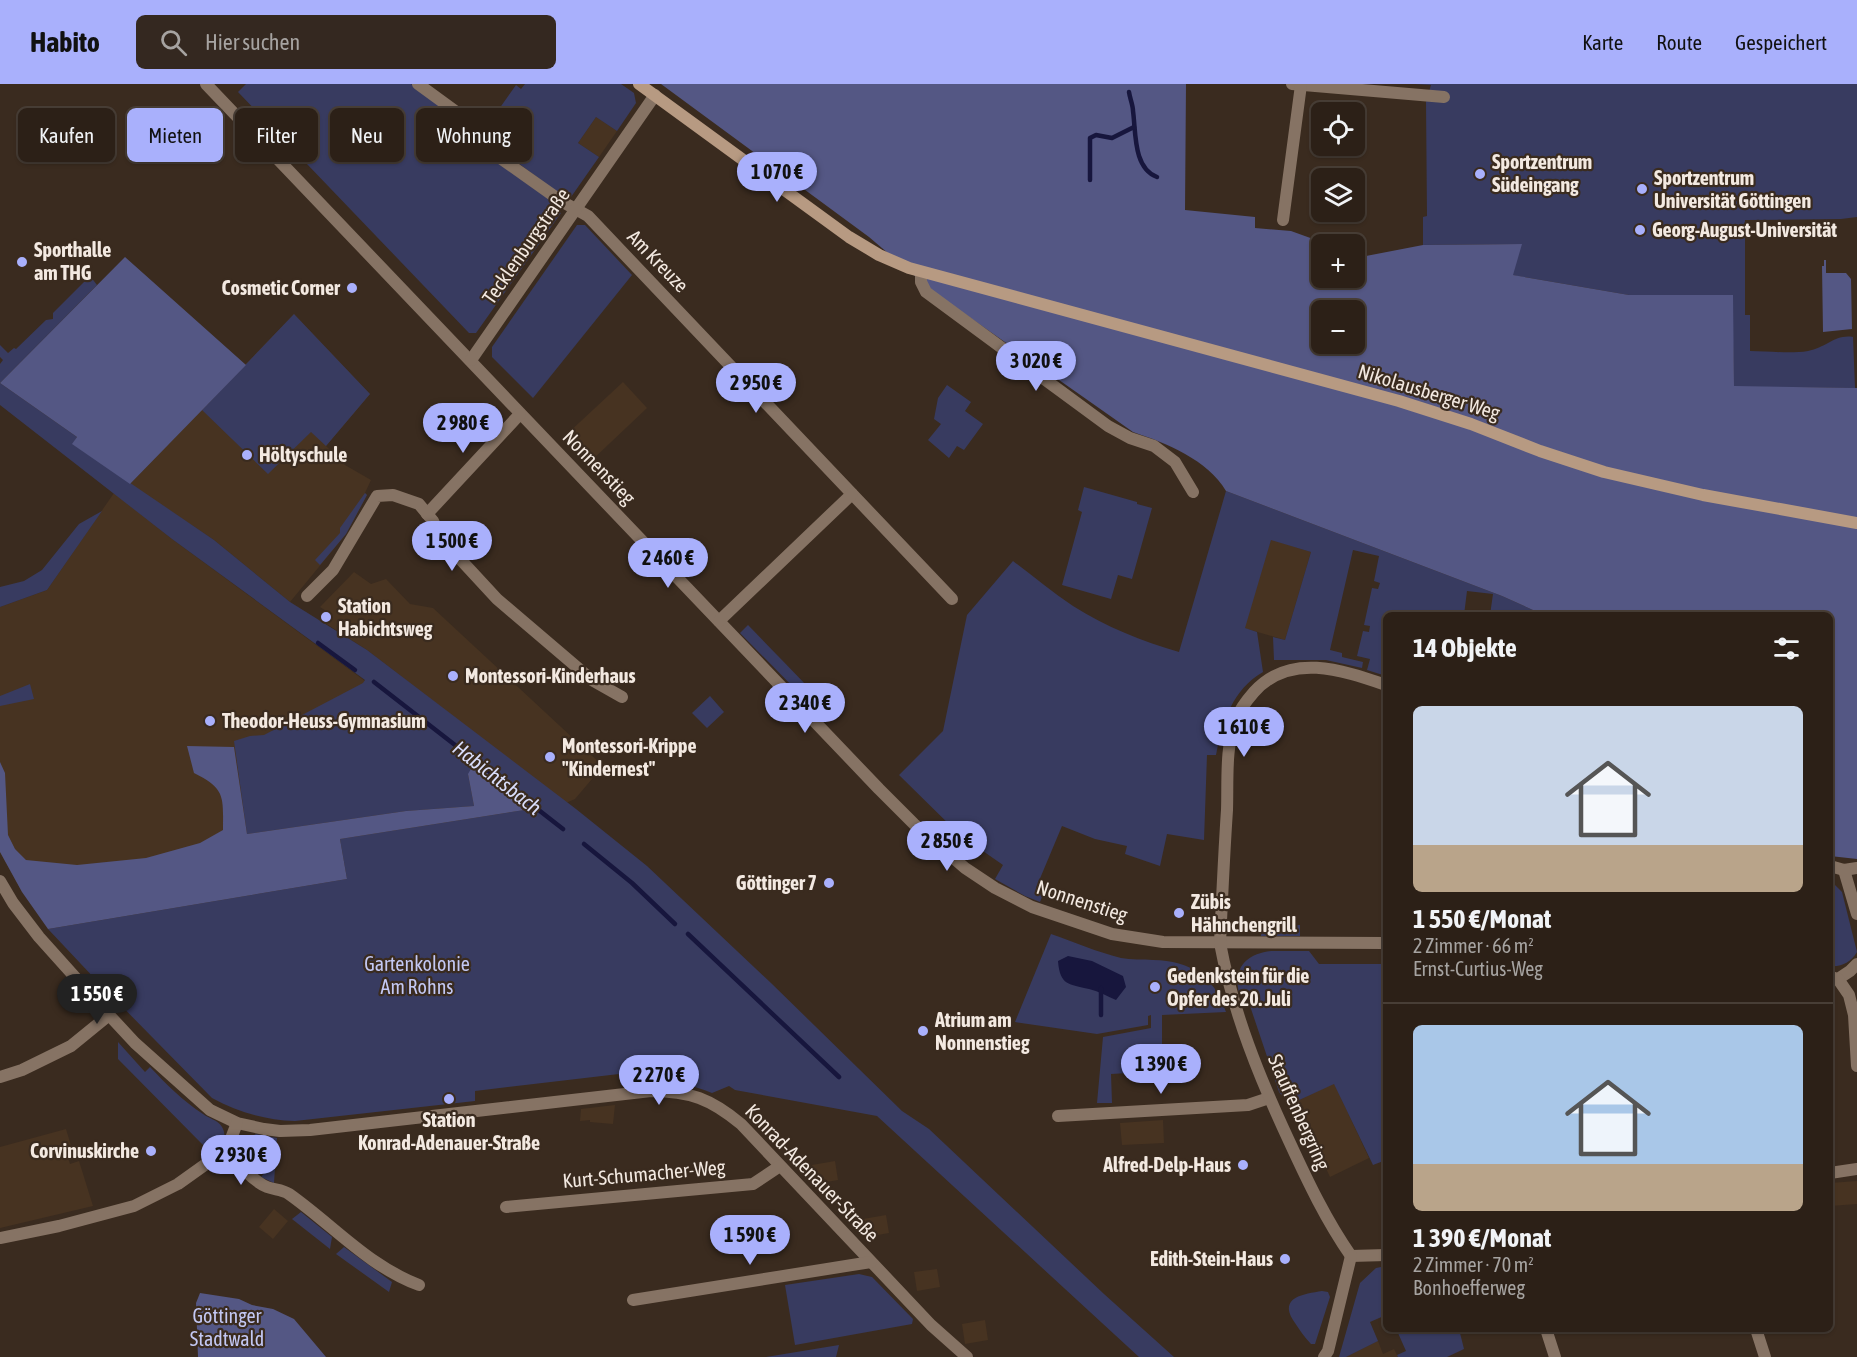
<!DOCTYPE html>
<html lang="de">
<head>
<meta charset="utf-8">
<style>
  body { margin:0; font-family:"Asap Condensed",sans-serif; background:#342820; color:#f1f3f6; height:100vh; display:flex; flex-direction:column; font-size:22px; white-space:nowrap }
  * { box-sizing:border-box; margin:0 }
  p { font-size:20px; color:#a6a3a1 }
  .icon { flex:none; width:33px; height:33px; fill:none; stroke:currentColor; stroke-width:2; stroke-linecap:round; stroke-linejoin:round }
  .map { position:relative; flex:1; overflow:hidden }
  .details { position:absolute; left:1383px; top:528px; width:450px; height:720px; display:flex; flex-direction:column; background:#2c2017; border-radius:9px; box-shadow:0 2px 4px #0004,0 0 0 2px #483e36 }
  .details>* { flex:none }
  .top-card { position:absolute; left:18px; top:24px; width:570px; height:54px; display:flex; gap:12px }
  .fabs { position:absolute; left:1311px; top:18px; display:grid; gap:12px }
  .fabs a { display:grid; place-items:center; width:54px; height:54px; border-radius:9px; background:#2c2017; box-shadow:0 2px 4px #0004,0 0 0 2px #483e36; font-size:30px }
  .price { position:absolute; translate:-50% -51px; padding:0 14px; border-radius:21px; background:#a9b0fc; color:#111; font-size:20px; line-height:39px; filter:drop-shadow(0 2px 3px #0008) }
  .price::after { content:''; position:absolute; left:50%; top:36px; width:18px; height:14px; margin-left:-9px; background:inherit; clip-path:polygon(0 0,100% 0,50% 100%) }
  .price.current { background:#222; color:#fff }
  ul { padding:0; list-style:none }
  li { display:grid; align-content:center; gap:12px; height:318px; padding:0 30px }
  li+li { border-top:2px solid #483e36 }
  li span { display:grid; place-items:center; height:186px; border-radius:9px; color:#555 }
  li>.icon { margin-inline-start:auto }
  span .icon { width:108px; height:108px; fill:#fffc; stroke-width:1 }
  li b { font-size:26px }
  h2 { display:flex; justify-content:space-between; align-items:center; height:72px; padding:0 30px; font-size:26px }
  .pill { padding:0 21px; border-radius:9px; background:#2c2017; box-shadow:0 2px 4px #0004,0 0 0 2px #483e36; font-size:21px; line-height:54px }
  .pill.current { background:#a9b0fc; color:#111 }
  header { display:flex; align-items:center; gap:36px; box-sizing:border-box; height:84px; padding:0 30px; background:#a9b0fc; color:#111 }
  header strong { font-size:28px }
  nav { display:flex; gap:33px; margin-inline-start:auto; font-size:21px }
  .search { width:420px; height:54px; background:#342820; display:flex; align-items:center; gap:15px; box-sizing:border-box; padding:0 21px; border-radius:9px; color:#a6a3a1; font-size:22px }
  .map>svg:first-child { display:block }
</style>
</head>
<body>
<header>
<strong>Habito</strong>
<div class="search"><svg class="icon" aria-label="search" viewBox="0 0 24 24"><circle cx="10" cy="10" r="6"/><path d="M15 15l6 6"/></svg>Hier suchen</div>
<nav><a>Karte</a><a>Route</a><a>Gespeichert</a></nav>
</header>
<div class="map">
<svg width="1857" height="1273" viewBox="0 0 1857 1273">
  <rect width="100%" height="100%" fill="#3a2b1f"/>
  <!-- built -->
  <g fill="#473321">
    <path d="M596,33L617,47L599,73L578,59Z"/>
    <path d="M294,230L370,310L326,362L345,381L371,396L365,409L367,411L346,450L290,518L214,456L130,400Z"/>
    <path d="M623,298L647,324L591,377L566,351Z"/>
    <path d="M114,409L172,455L475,678L531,725L22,808L0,768V523L47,506Z"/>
    <path d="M1271,455L1311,468L1285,556L1244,544Z"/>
    <path d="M354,488L371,500L386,495L410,520L433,524L603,682L575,715L566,719L367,566L325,539L331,530L320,523Z"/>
    <path d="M1334,999L1369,1074L1330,1093L1295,1018Z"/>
    <path d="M615,1021L613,1040L590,1038V1036L580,1037L581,1025Z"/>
    <path d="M1163,1036L1164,1059L1122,1061L1120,1039Z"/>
    <path d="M66,1045L72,1065L66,1067L70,1080L79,1077L93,1122L0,1144V1063Z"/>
    <path d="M835,1077L838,1096L815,1100L812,1081Z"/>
    <path d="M1857,1097V1120L1830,1122V1099Z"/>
    <path d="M274,1125L288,1137L273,1155L259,1143Z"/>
    <path d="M886,1131L889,1149L866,1153L863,1135Z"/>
    <path d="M937,1185L940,1203L917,1207L914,1188Z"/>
    <path d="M985,1236L988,1256L965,1260L962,1240Z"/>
    <path d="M1378,1257L1383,1270L1394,1265L1398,1273H1346Z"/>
  </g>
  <!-- green -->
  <g fill="#383b60">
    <path d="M246,0H411L455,31L453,47L560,123L561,129L476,249H469L238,8Z"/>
    <path d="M525,0H621L634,9L636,19L617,47L596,33L578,59L599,73L571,113L565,114L490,58L489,51L492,46L487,42L516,1L521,5Z"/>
    <path d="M1415,0H1857V133L1841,135L1745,136V231H1750V267C1769,267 1790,270 1808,267C1826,264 1835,250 1853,253L1855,304L1734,303L1732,211H1629L1512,191L1521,160L1423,161V133L1427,132L1426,18L1431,1Z"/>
    <path d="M577,141H585L632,191L533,314L492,273V263Z"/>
    <path d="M90,192L97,201L0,299L77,353L73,360L214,456L290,518L367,566L576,725L647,782L771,899L902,1027L929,1045L1104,1210L1174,1273H1139L877,1032L735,1006L729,1002L712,1009C681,996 654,997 621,1001L619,990L475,1007V1017L295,1037C265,1036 238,1028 212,1014L97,897L48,845L347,795L340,755L530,725L468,690L474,722L406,727L247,750L234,657L250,652L264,651L363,599L365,596L172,455L0,321V280L3,276L0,273V261L8,269L14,264L16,265L46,236L53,235V229Z"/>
    <path d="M294,230L370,310L326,362L311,348L268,390L202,326Z"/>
    <path d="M947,301L971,318L965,327L983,340L964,366L957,362L949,374L928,356L941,340L934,335L938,314Z"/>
    <path d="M1084,403L1137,418V420L1152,424L1132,495L1118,491L1111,515L1062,501L1082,428L1078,426Z"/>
    <path d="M1226,407L1502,512L1544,531H1490L1493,510L1467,507L1464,531H1386V592L1367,586L1370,575L1357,572L1363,547L1369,548L1370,542L1364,541L1372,504L1378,505L1380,499L1374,497L1379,472L1353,466L1330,566L1342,569V573L1363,578L1362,584L1326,576H1274L1273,553L1285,556L1311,468L1271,456L1245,544L1257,548L1263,588C1232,606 1223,637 1216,671H1207L1204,756L1167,750L1160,782L1125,770L1127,762L1095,755L1062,742L1036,804L1044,808L1040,818L1025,812L995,795L1003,781L960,751L899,691L943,647L967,531L1013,477C1033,492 1052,508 1073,522C1106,543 1142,557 1179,568Z"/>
    <path d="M365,409L367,411L346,450L320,481L315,476L340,449V444Z"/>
    <path d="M102,427L47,506L0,523V503L24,497L42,486L79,440Z"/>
    <path d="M748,541L810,605L802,612L740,549Z"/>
    <path d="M30,600L34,615L0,622V612Z"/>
    <path d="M710,612L724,628L707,644L692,629Z"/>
    <path d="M1830,796L1842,808L1857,868C1851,878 1842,883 1830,882Z"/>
    <rect x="1261" y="841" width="39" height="11"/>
    <path d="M1051,850C1074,858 1097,868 1121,874C1131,876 1143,875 1153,876C1191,877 1214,892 1226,928L1162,931V987L1111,990L1112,1019H1097L1103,953L1151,944V931L1148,932V941L1097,950L1015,938Z"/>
    <path d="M1271,867H1309L1319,880H1383V920L1386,921V1076L1373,1081L1334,1000L1295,1018L1283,1013L1279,1008L1247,913L1239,909C1233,884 1246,870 1271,867Z"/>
    <path d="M118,958L145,988L150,983C166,1000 183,1017 203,1030C208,1034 218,1036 222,1043C230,1057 216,1065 205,1069L203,1061L118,975Z"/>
    <path d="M256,1050L277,1054L274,1099L261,1093L269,1084L251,1068L243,1077L237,1068L241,1058Z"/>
    <path d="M301,1128L332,1153L330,1165L292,1135Z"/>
    <path d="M344,1163L392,1198L389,1208L336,1170Z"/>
    <path d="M1386,1182V1231L1370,1238L1378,1257L1346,1273H1339L1360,1199L1376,1184Z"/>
    <path d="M859,1190L872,1193L913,1235L912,1240L795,1261L785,1201Z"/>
    <path d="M1322,1207L1328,1208L1330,1213L1315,1260H1311C1304,1253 1299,1245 1293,1236C1279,1213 1304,1210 1322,1207Z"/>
    <path d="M1406,1245H1459L1464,1265L1447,1273H1398L1397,1271L1406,1267L1398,1249Z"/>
    <path d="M839,1261L836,1273H766Z"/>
  </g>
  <!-- forest -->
  <g fill="#545784" fill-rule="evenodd">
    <path d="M661,0H1186L1185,126L1255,133V144L1291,147L1327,160H1322V194H1354L1355,168L1366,172L1423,161L1522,160L1513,191L1629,211H1733L1734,302L1857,304V775L1830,772V531H1544L1502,512L1226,407C1208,376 1166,359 1133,348L935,209L869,153ZM1322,226H1354V260H1322Z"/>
    <path d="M125,173L246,281L130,400L72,360L77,353L0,299Z"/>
    <path d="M1824,176H1826V189H1846L1851,195L1852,245L1823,248L1822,182H1824Z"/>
    <path d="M187,662L234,663L247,750L406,727L474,722L468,690L475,678L531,725L340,755L347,795L48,845L22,808L0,768V678L5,689L8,751L15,765L26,776L77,781L146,774L200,759L223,746C223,713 226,705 194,689Z"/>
    <path d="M200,1209L239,1215L252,1221L273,1225L294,1235L326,1273H198L196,1219Z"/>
  </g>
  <!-- water -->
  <path fill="#17163d" d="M1068,872L1092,877L1123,892L1126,903L1116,916C1107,912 1098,907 1089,905C1069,900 1060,902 1058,877Z"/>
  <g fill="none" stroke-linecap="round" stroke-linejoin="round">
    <!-- stream -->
    <g stroke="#17163d" stroke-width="4.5">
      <path d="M1129,8C1130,15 1133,21 1133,27C1136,48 1133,84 1157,93"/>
      <path d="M1090,96V54L1096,51L1112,54L1134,43"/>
      <path d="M318,559L355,586"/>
      <path d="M374,598L563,745"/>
      <path d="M584,760L632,799L675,840"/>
      <path d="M688,850L839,993"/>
      <path d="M1101,904V931"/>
    </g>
    <!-- street -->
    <g stroke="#867364" stroke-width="12">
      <path d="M206,0L879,705L914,740L965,784L995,804L1032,823L1112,850L1163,858L1386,859"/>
      <path d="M418,0L477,43L479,59L561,117L588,132L952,515"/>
      <path d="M1292,0L1444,13"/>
      <path d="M1283,136L1301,1"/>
      <path d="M921,188V198L926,208L1108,342L1130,354L1154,362L1175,378L1193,408"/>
      <path d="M471,276L655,11"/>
      <path d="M427,430L520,330"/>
      <path d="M307,512L333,486L377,412L393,411L419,420L433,437L439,450L448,462L497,515L592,596L622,613"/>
      <path d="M719,537L852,410"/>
      <path d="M1830,782L1844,786L1857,784"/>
      <path d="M1844,786L1857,830"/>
      <path d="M0,797L13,819L39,853L109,931L135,959L210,1026L237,1039L264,1045L280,1047L310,1046L651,1007C690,1007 711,1015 741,1040L931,1241L967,1273"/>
      <path d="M1831,893L1838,895L1850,887L1857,880"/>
      <path d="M1838,895L1849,911L1854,931L1857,982"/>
      <path d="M0,993L22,986L71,962L109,931"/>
      <path d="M1058,1032L1248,1021L1269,1014"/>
      <path d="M227,1065C237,1078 252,1097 267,1103C275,1106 282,1105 289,1110C333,1141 368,1182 419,1201"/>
      <path d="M1830,1089L1857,1085"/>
      <path d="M506,1123L753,1100L780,1082"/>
      <path d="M0,1154L59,1142L134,1122L178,1100L227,1065L237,1039"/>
      <path d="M1351,1172C1326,1136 1308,1098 1290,1059C1260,995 1233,929 1220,859C1222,815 1224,770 1227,726C1228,697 1225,663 1236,635C1240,625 1247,616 1254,608C1290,568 1342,586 1386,601"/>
      <path d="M1351,1172L1386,1171"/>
      <path d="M633,1216L871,1178"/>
      <path d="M1546,1245L1555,1273"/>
      <path d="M1756,1245L1765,1273"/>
      <path d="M1324,1273L1328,1267L1351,1172"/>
    </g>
    <!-- secondary -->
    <path stroke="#b79a82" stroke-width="12" d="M639,0L849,153L879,171L909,184L1399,317L1471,340L1540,367L1604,388L1703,411L1857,439"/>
  </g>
  <!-- markers -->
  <g fill="#a9b0fc" stroke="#3a2b1f" stroke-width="2">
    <circle cx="1480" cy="90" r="6"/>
    <circle cx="1642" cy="105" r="6"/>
    <circle cx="1640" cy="146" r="6"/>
    <circle cx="22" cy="178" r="6"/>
    <circle cx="352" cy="204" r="6"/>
    <circle cx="247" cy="371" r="6"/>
    <circle cx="326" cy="533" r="6"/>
    <circle cx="453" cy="592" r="6"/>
    <circle cx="210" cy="637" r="6"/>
    <circle cx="550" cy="673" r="6"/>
    <circle cx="829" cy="799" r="6"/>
    <circle cx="1179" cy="829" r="6"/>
    <circle cx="1155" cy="903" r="6"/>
    <circle cx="923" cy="947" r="6"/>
    <circle cx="449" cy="1015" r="6"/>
    <circle cx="151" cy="1067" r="6"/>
    <circle cx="1243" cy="1081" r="6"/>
    <circle cx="1285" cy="1175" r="6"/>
  </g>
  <g text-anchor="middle" stroke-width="4.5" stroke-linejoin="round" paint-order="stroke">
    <!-- poi labels -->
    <g font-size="20" font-weight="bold" fill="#f3e9e1" stroke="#3a2b1f" text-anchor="start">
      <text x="1492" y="85">Sportzentrum<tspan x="1492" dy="23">Südeingang</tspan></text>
      <text x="1654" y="101">Sportzentrum<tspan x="1654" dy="23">Universität Göttingen</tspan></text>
      <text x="1652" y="153">Georg-August-Universität</text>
      <text x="34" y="173">Sporthalle<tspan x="34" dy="23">am THG</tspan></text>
      <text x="340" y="211" text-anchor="end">Cosmetic Corner</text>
      <text x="259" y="378">Höltyschule</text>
      <text x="338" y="529">Station<tspan x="338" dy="23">Habichtsweg</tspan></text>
      <text x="465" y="599">Montessori-Kinderhaus</text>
      <text x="222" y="644">Theodor-Heuss-Gymnasium</text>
      <text x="562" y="669">Montessori-Krippe<tspan x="562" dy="23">"Kindernest"</tspan></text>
      <text x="817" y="806" text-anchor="end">Göttinger 7</text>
      <text x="1191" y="825">Zübis<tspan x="1191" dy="23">Hähnchengrill</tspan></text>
      <text x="1167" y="899">Gedenkstein für die<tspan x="1167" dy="23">Opfer des 20. Juli</tspan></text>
      <text x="935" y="943">Atrium am<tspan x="935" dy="23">Nonnenstieg</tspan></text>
      <text x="449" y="1043" text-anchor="middle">Station<tspan x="449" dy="23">Konrad-Adenauer-Straße</tspan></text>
      <text x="139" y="1074" text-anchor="end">Corvinuskirche</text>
      <text x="1231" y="1088" text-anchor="end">Alfred-Delp-Haus</text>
      <text x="1273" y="1182" text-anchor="end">Edith-Stein-Haus</text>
    </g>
    <!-- street labels -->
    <g font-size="20" fill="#f3e9e1" stroke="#3a2b1f">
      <text transform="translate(526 162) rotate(-55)" y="7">Tecklenburgstraße</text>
      <text transform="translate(658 177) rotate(46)" y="7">Am Kreuze</text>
      <text transform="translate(1429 308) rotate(17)" y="7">Nikolausberger Weg</text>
      <text transform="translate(599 383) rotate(46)" y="7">Nonnenstieg</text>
      <text transform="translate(1082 817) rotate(18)" y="7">Nonnenstieg</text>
      <text transform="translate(1299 1028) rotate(66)" y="7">Stauffenbergring</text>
      <text transform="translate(812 1089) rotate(46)" y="7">Konrad-Adenauer-Straße</text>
      <text transform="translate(644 1090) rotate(-5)" y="7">Kurt-Schumacher-Weg</text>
    </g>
    <!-- park labels -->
    <g font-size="20" fill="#c3c8f4" stroke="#3a2b1f">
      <text x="417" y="887">Gartenkolonie<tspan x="417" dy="23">Am Rohns</tspan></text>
      <text x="227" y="1239">Göttinger<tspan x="227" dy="23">Stadtwald</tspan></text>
    </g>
    <!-- water labels -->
    <g font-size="21" font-style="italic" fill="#d9ddfb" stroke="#3a2b1f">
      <text transform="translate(497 694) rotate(38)" y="7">Habichtsbach</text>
    </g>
  </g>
</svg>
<div class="fabs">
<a><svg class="icon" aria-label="locate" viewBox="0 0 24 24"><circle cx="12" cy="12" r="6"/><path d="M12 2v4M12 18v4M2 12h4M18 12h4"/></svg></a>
<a><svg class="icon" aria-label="layers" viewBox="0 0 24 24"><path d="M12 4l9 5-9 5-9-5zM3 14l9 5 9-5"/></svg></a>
<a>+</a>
<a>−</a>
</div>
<b class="price" style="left:777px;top:119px">1 070 €</b>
<b class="price" style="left:1036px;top:308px">3 020 €</b>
<b class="price" style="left:756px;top:330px">2 950 €</b>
<b class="price" style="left:463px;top:370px">2 980 €</b>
<b class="price" style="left:452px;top:488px">1 500 €</b>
<b class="price" style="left:668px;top:505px">2 460 €</b>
<b class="price" style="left:805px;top:650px">2 340 €</b>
<b class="price" style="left:1244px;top:674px">1 610 €</b>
<b class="price" style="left:947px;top:788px">2 850 €</b>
<b class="price current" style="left:97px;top:941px">1 550 €</b>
<b class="price" style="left:1161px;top:1011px">1 390 €</b>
<b class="price" style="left:659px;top:1022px">2 270 €</b>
<b class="price" style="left:241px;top:1102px">2 930 €</b>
<b class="price" style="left:750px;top:1182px">1 590 €</b>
<div class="top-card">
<a class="pill">Kaufen</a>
<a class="pill current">Mieten</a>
<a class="pill">Filter</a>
<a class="pill">Neu</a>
<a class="pill">Wohnung</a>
</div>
<section class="details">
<h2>14 Objekte<svg class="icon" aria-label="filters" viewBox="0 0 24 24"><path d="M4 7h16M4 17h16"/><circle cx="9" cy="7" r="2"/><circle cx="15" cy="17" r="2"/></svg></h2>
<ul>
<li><span style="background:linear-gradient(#c9d6e8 75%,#b9a48a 0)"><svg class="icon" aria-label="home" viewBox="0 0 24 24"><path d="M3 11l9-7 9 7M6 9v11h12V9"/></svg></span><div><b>1 550 €/Monat</b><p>2 Zimmer · 66 m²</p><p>Ernst-Curtius-Weg</p></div></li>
<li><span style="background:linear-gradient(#a9c7e8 75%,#b9a48a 0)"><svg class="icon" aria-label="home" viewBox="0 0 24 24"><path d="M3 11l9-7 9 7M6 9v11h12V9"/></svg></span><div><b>1 390 €/Monat</b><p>2 Zimmer · 70 m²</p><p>Bonhoefferweg</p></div></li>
</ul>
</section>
</div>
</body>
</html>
